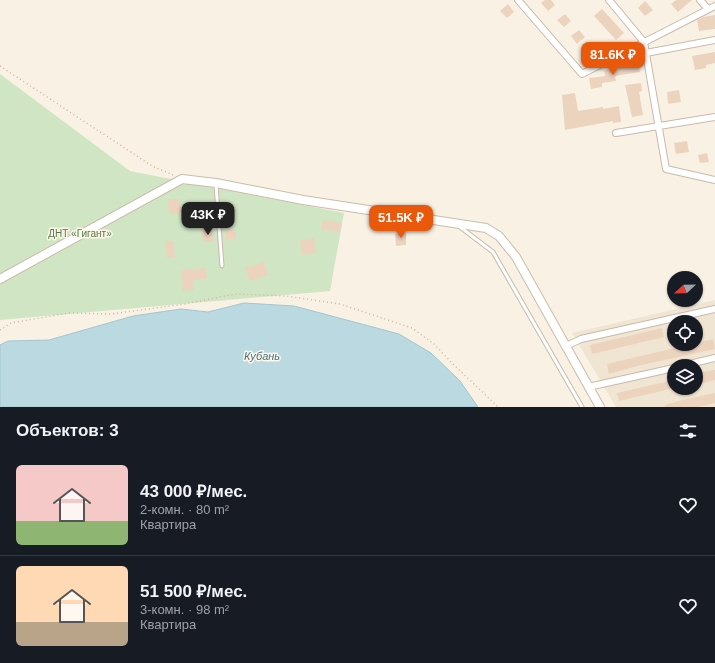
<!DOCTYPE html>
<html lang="ru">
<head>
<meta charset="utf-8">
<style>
  body { margin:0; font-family:Arial,sans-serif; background:#242831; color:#f1f3f6; height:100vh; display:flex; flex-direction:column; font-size:15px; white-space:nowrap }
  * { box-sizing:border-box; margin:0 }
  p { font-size:13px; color:#9ea1a6 }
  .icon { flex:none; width:22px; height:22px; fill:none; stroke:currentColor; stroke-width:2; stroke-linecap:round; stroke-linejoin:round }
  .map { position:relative; height:407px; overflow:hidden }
  .drawer { display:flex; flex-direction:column; background:#171b24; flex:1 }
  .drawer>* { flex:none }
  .needle { width:26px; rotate:248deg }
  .tools { position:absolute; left:667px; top:271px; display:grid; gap:8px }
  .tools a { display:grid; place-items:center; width:36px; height:36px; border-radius:50%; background:#171b24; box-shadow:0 1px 3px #0004; font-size:20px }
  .price { position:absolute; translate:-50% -34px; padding:0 9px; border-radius:8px; background:#ea580c; color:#fff; font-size:13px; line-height:26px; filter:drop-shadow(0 1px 2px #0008) }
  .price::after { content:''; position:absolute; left:50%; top:24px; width:12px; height:9px; margin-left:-6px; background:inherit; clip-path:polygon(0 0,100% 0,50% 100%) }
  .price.selected { background:#222; color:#fff }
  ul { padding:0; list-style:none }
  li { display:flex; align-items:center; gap:12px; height:100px; padding:0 16px }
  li+li { border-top:1px solid #363941 }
  li span { display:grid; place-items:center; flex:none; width:112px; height:80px; border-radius:6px; color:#555 }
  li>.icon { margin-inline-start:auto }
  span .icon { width:48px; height:48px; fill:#fffc; stroke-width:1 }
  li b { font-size:17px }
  h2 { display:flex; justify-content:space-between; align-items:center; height:48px; padding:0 16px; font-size:17px }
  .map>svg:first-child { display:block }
</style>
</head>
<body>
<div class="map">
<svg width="715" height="407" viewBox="0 0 715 407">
  <rect width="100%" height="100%" fill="#f9f2e4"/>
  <!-- residential -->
  <path fill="#f0e4d3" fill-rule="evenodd" d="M715,300V407H616L572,333ZM674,322H696V344H674ZM674,366H696V388H674Z"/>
  <!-- green -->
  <path fill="#d0e5c4" d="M0,74L130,171L344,213L330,291L0,320Z"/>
  <!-- water -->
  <path fill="#bbd9e0" stroke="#a2c7d1" d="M244,303L294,306L399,334L431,353L460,381L478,407H0V345L8,341L49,340L133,316L181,309L208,312Z"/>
  <!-- building -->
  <g fill="#ecd3be">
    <path d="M545,0H551L555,5L548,11L541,3Z"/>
    <path d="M676,0H692L678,12L671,4Z"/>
    <path d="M645,1L653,10L645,16L638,8Z"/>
    <path d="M508,4L514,12L507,18L500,11Z"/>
    <path d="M602,9L624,33L616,40L594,16Z"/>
    <path d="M565,14L571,21L564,27L557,20Z"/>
    <path d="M715,15V29L699,31L697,20L703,17Z"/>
    <path d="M579,30L585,37L577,44L571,36Z"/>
    <path d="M715,52V63L706,65V68L695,70L692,56Z"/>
    <path d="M639,64L640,72L615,76L616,81L602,83V87L591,89L589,78L605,76L604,71Z"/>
    <path d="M641,83L642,91L639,92L643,115L632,117L625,85Z"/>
    <path d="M679,90L681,102L668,104L667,92Z"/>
    <path d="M575,93L578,111L603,107V109L619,106L621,122L613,123V121L565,130L562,95Z"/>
    <path d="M687,141L689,152L676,154L674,143Z"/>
    <path d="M707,153L709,162L700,163L698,155Z"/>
    <path d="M168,199H180L181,213L169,214Z"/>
    <path d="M323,220L341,223L340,232L321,229Z"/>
    <path d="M213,229V242H203L202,230Z"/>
    <rect x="226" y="230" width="10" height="9"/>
    <path d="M406,233V245L396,246L395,234Z"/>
    <path d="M314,238L316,253L302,255L300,240Z"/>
    <path d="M165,241H173L175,257L167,258Z"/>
    <path d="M264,262L268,275L250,281L245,268Z"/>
    <path d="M206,268L207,279L193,280L194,290L183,291L181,270Z"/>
    <path d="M662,328L664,337L592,354L590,345Z"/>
    <path d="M713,339L715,349L637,366L609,374L607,364Z"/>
    <path d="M715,370V380L696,385V373Z"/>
    <path d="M674,380V388L619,401L617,393Z"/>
    <path d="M715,393V403L698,407H665V405L682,400Z"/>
  </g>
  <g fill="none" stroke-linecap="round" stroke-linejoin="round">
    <!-- lane casing -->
    <g stroke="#c9baab" stroke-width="5">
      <g id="lane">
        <path d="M216,185L222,266"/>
        <path d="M460,227L493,252L582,407"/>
      </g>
    </g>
    <!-- street casing -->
    <g stroke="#c9baab" stroke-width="8">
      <g id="street">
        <path d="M518,0L582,74L715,6"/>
        <path d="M609,0L644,42L666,169L715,180"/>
        <path d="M700,0L708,9"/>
        <path d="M646,53L715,40"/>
        <path d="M616,133L715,117"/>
        <path d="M566,346L581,339L715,309"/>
        <path d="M681,366L715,358"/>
        <path d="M588,387L674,368"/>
      </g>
    </g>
    <!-- secondary casing -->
    <g stroke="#cba" stroke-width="10">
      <path id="secondary" d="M0,279L182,179L216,183L303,200L486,228L499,236L516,257L600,407"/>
    </g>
    <!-- path -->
    <g stroke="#d0b6a2" stroke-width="1.5" stroke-dasharray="1 3" stroke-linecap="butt">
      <path d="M0,66L152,166L173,175"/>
      <path d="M0,330L11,323L69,313L111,314L185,304L235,294L286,296L340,304L412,328L434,344L452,363L498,407"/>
    </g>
    <!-- lane -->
    <use href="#lane" stroke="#fff" stroke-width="3"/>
    <!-- street -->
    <use href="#street" stroke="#fff" stroke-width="6"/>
    <!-- secondary -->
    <use href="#secondary" stroke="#fff" stroke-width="8"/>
  </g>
  <g text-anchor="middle" stroke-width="3" stroke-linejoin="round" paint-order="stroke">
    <!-- park labels -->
    <g font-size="10" fill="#547949" stroke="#fdf6e9">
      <text x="80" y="237">ДНТ «Гигант»</text>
    </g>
    <!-- water labels -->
    <g font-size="11" font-style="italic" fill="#497480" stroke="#fdf6e9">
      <text x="262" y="360">Кубань</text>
    </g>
  </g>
</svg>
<div class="tools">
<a><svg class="needle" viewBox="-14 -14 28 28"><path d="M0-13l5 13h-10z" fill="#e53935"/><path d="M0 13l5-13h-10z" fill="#9ea1a6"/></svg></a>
<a><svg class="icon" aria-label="locate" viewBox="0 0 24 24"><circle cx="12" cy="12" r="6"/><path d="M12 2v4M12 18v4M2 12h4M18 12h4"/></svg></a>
<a><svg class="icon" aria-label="layers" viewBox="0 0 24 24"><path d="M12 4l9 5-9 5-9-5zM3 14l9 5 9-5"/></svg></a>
</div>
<b class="price" style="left:613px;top:76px">81.6K ₽</b>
<b class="price selected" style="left:208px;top:236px">43K ₽</b>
<b class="price" style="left:401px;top:239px">51.5K ₽</b>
</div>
<section class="drawer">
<h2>Объектов: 3<svg class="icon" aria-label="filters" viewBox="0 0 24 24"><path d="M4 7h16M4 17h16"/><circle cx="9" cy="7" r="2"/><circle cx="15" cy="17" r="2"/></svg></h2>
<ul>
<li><span style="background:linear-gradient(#f6c9c9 70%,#8fb573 0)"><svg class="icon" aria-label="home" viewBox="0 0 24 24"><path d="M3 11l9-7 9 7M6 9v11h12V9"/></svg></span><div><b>43 000 ₽/мес.</b><p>2-комн. · 80 m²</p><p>Квартира</p></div><svg class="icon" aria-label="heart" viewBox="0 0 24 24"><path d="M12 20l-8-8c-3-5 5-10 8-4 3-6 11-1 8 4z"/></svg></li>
<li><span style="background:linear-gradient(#ffd9b3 70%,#b9a48a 0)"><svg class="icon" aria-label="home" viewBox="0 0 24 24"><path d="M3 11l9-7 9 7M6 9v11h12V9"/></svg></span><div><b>51 500 ₽/мес.</b><p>3-комн. · 98 m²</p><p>Квартира</p></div><svg class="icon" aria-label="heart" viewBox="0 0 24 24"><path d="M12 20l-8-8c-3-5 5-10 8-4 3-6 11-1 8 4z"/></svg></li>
</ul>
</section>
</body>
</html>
